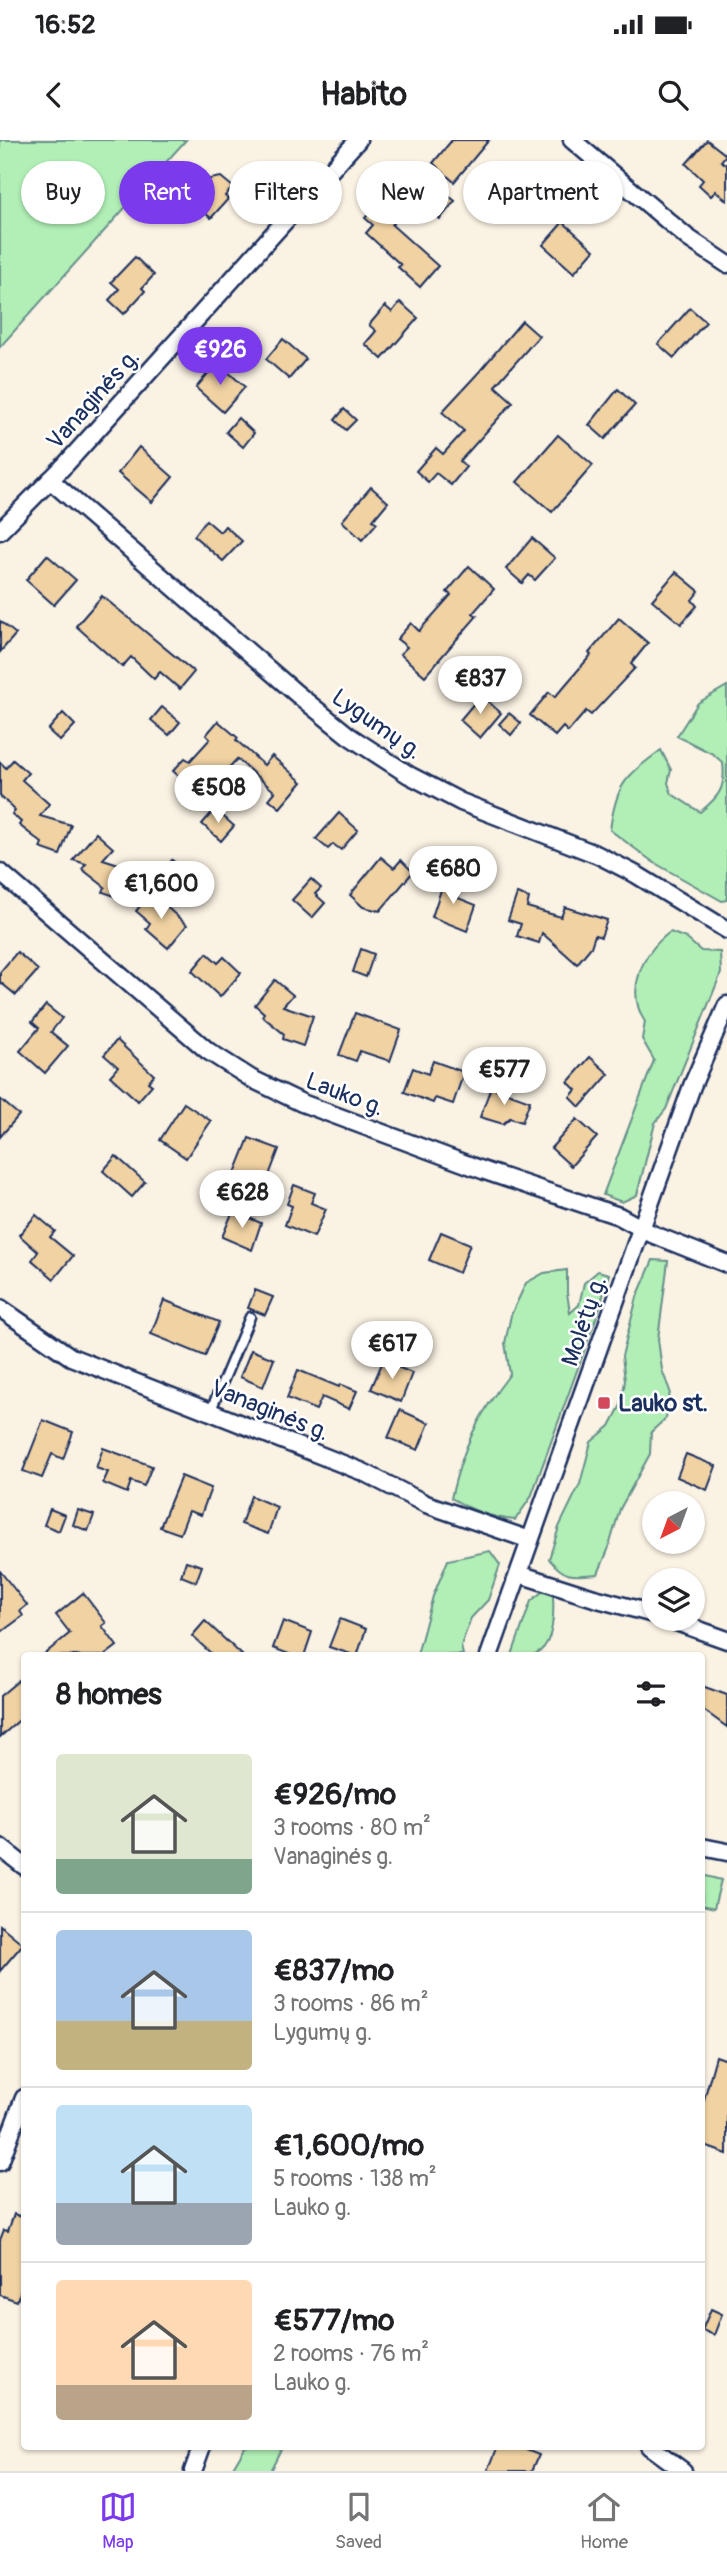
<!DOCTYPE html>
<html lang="en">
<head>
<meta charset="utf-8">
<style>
  body { margin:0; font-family:Pangolin,sans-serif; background:#f2f2f2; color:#202124; height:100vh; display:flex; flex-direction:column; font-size:26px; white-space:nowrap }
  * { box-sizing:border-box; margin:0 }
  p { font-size:23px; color:#757577 }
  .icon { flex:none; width:38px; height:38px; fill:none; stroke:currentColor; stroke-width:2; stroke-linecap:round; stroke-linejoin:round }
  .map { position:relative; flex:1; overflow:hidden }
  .side { position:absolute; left:21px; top:1512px; width:684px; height:798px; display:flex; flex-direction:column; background:#fff; border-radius:7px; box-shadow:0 2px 5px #0004 }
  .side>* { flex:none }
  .banner { position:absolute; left:21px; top:21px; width:686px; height:63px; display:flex; gap:14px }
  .needle { width:46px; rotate:221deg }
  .fabs { position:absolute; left:642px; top:1351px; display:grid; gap:14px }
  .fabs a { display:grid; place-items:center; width:63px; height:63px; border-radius:50%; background:#fff; box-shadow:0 2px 5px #0004; font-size:35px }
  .price { position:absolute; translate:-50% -60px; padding:0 16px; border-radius:24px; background:#fff; color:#222; font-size:23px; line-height:46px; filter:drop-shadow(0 2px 4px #0008) }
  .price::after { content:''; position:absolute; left:50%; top:42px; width:21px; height:16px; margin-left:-10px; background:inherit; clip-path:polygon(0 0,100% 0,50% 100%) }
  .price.on { background:#7c3aed; color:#fff }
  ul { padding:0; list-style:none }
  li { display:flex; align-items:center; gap:21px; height:175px; padding:0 35px }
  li+li { border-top:2px solid #e0e0e0 }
  li span { display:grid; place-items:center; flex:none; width:196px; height:140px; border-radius:7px; color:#555 }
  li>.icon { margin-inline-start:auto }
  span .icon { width:84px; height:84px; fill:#fffc; stroke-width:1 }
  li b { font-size:30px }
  h2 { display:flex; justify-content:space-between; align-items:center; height:84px; padding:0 35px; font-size:30px }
  .tag { padding:0 24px; border-radius:32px; background:#fff; box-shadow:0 2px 5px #0004; font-size:24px; line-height:63px }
  .tag.on { background:#7c3aed; color:#fff }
  .status { display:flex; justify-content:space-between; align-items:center; height:49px; padding:0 35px; background:#fff; direction:ltr }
  .status svg { height:19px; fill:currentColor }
  header { display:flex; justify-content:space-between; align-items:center; height:91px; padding:0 35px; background:#fff; font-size:32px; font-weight:700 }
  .tab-bar { display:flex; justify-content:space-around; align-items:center; height:98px; border-top:2px solid #e0e0e0; background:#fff; font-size:19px; color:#757577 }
  .tab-bar a { display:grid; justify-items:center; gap:4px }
  .tab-bar .on { color:#7c3aed }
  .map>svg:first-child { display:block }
</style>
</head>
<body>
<div class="status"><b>16:52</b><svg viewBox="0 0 49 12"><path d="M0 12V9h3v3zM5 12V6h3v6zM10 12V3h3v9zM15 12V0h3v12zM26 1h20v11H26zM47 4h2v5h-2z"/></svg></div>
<header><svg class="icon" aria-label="back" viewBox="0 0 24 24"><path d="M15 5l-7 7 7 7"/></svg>Habito<svg class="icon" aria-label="search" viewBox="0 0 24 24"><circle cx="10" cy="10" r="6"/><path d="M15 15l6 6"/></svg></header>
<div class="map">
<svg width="727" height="2331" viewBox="0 0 727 2331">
  <rect width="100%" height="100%" fill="#faf2e3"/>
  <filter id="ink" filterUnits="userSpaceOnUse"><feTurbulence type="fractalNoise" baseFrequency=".0143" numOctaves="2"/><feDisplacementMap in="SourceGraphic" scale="14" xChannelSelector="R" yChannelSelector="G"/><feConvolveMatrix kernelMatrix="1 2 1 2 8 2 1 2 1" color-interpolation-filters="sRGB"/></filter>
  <g filter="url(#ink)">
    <!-- green -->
    <g fill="#b1efb6" stroke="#668f8a" stroke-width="2">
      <path d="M0,0H186L0,207Z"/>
      <path d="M727,546V760L722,761L653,722L610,690C616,644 625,637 661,610L671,630L668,643L672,654L700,672C719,657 726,648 723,623L713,614L677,596L698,563Z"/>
      <path d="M670,792L686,798L701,811L720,812L721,833L666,969L655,983L637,1055L622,1062L603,1055L654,920L642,899L645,882C625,850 642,813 670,792Z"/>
      <path d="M653,1120L668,1121L658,1199L662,1230L670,1251L666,1278L651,1292L650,1314L620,1369L608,1410L598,1434C574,1436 565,1439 549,1419L559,1387L580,1344L591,1302L610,1286L621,1265L625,1241L622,1216L637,1157Z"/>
      <path d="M567,1130V1153L570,1173L579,1165L584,1143L598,1131L609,1134L599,1170L531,1357L515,1380C491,1378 472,1370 451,1358C463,1307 478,1275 510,1234L505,1203L511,1175L526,1143L544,1133Z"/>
      <path d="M490,1411L500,1425L488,1460L471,1478L461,1506L463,1515H417L433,1456L448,1420Z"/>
      <path d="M543,1451L553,1455C554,1472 555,1506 535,1514C529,1517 519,1516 512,1515L531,1461Z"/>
      <path d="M702,1735L721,1740L714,1768L702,1765Z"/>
      <path d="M245,2307V2306L282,2307L270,2331H231Z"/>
    </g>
    <!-- building -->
    <g fill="#f0d2a3" stroke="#1b2f5e" stroke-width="2">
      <path d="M452,0H489L454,42L433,23Z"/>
      <path d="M707,0L726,15L721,21L727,25V61L716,51L711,56L699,45L703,40L686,24Z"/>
      <path d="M195,32L205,40L221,37L233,47L225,56L228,59L211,78L179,51Z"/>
      <path d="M390,50L408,66L392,85L438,126L420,147L398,127L401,125L366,93L373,85L365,78Z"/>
      <path d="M445,53L455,61L440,79L430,70Z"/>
      <path d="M563,82L594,110L574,133L543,105Z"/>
      <path d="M135,117L154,135L142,148L145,151L124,174L109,160L119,149L111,142Z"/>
      <path d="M400,162L418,178L382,219L365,204L376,191L369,185L385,166L392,172Z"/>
      <path d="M690,168L706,182L674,218L658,204Z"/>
      <path d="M522,181L539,196L495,246L513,262L460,321L466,327L451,345L436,333L428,342L416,331L436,308L443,314L464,291L442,272L479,232Z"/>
      <path d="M283,199L306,219L289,239L266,219Z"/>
      <path d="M217,222L245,247L223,272L196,248Z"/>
      <path d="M618,249L635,265L605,299L589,285Z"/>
      <path d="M344,269L356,280L346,290L335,280Z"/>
      <path d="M238,278L254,293L243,307L226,292Z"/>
      <path d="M558,295L593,325L552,372L517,342Z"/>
      <path d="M139,307L173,337L152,362L118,333Z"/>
      <path d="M371,347L388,362L373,380L377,383L362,400L342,381Z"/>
      <path d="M206,380L220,392L225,386L242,401L223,421L194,396Z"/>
      <path d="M532,398L555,418L535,440L529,435L522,443L506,429Z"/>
      <path d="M47,415L76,440L54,465L26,440Z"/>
      <path d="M469,426L494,449L473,473L477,476L425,536L400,514L407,507L397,499L411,483L419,491L451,455L447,452Z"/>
      <path d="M676,432L699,451L692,460L697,466L681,484L652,460Z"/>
      <path d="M102,456L194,532L180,549L160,532L154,539L131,517L122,527L76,486Z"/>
      <path d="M619,478L648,503L631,524L635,528L591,575L586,571L568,592L563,587L555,596L530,575L549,552L555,557L591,515L589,513Z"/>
      <path d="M0,481L16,494L0,512Z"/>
      <path d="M481,555L501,573L480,598L460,580Z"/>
      <path d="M162,567L180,582L169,595L151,580Z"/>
      <path d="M63,573L75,585L60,601L48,590Z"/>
      <path d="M509,573L521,583L511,595L499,584Z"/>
      <path d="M218,581L238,598L236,600L264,625L272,616L302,642L280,668L269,659L275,652L237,619L204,654L194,646L192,648L173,631L185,618L190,621L210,599L206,595Z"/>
      <path d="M13,620L28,633L22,640L49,664L40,676L71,685L60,715L40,708L42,703L19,685L21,682L12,674L15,670L0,656V622L6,628Z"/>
      <path d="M215,669L234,686L221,701L202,684Z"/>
      <path d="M339,673L358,690L341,710L333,704L328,709L316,699Z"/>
      <path d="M96,693L113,708L103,719L134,729L123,759L103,752L105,747L82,729L86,724L73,720Z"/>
      <path d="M381,717L394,728L401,720L413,732L380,771L363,767L350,755Z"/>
      <path d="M172,720L184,730L176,740L164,730Z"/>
      <path d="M445,738L463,744L458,758L476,765L467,791L432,777Z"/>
      <path d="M311,739L321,748L315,754L325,763L312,778L292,760Z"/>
      <path d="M151,753L187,785L168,808L146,789L150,783L136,771Z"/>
      <path d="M517,754L529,758L527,767L561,777L565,767L607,780L601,797L595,795L591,807L577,824L542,793L539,803L517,796L521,784L508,780Z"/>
      <path d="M361,809L374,814L366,837L353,832Z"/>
      <path d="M17,812L38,830L16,855L0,842V832Z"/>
      <path d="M207,813L218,823L224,817L241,833L220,857L192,831Z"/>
      <path d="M275,840L293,855L283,866L313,876L303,906L283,899L284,894L262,876L264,873L255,865Z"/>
      <path d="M46,865L62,878L51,892L68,906L45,933L20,911L39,888L32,882Z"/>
      <path d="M355,873L401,890L390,921L360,911L356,921L339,915Z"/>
      <path d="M117,900L154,935L148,942L152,945L138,961L110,936L118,927L104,915Z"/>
      <path d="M590,917L609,934L580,967L570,957L576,950L568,942Z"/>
      <path d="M433,921L464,932L453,964L435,958L433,963L404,952L413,928L428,934Z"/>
      <path d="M491,947L530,961L522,982L510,978L503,984L480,977Z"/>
      <path d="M0,959L19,975L0,997Z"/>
      <path d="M184,963L211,981L186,1018L160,1000Z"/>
      <path d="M577,979L597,997L571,1026L551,1008Z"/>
      <path d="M249,998L279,1009L263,1051L233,1038Z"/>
      <path d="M116,1016L145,1042L132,1057L103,1031Z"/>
      <path d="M294,1045L315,1053L311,1063L326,1069L314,1097L285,1085L292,1066L287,1064Z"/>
      <path d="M233,1071L261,1083L252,1110L222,1097Z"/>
      <path d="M36,1075L55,1091L50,1097L73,1116L54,1139L32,1120L38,1112L19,1095Z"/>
      <path d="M441,1092L470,1104L459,1133L429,1120Z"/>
      <path d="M255,1150L273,1157L265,1175L248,1168Z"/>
      <path d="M164,1160L219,1182L205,1216L151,1194Z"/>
      <path d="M251,1210L274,1219L263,1247L240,1237Z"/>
      <path d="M383,1221L412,1233L401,1262L371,1249Z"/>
      <path d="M298,1230L339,1247L340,1244L357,1251L349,1269L322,1257L316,1270L287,1258Z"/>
      <path d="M400,1270L429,1283L418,1310L388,1298Z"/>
      <path d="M43,1280L73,1292L63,1319L52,1314L42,1338L23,1331Z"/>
      <path d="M103,1308L152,1326L144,1346L131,1341L127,1353L103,1343L108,1332L96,1328Z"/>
      <path d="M686,1314L716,1326L707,1350L677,1337Z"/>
      <path d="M181,1336L211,1348L201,1375L189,1371L180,1394L160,1387Z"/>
      <path d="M251,1356L277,1367L268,1394L241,1384Z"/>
      <path d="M50,1369L65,1375L59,1391L44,1385Z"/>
      <path d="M78,1370L94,1375L88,1391L73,1385Z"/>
      <path d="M186,1421L202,1426L196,1442L181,1436Z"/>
      <path d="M0,1431L27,1465L20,1471L23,1476L0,1493Z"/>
      <path d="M83,1453L106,1483L102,1486L117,1506L104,1516H42L70,1493L56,1475Z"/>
      <path d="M340,1479L366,1489L357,1516L329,1507Z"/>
      <path d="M205,1481L243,1516H214L192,1496Z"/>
      <path d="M283,1481L312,1492L304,1516H294L273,1508Z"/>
      <path d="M24,1536V1576L0,1597V1556Z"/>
      <path d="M702,1546L727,1555V1587L702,1569Z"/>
      <path d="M0,1785L23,1804L0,1831Z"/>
      <path d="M716,1916L727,1920V2014L702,2005V1967Z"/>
      <path d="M14,2074L24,2078V2141L17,2161L0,2155V2100L4,2090L8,2091Z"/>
      <path d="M711,2169L722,2174L714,2195L702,2190Z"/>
      <path d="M498,2306H528L526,2310L539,2315L532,2331H488Z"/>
    </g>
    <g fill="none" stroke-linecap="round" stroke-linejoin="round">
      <!-- lane casing -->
      <g stroke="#1b2f5e" stroke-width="13">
        <path id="lane" d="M211,1270L250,1177"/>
      </g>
      <!-- street casing -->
      <g stroke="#1b2f5e" stroke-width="21">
        <g id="street">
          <path d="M572,0L688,98L727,124"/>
          <path d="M50,340L297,554L349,596L409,635L461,662L598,715L637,735L727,790"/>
          <path d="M0,391L66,324L358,0"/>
          <path d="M0,732L208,911L252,939L302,963L485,1031L619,1076L652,1094L727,1124"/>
          <path d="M0,1168L71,1217L363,1332L426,1364L530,1400"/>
          <path d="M519,1434L594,1458L654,1474"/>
          <path d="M668,1479L727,1500"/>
          <path d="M489,1516L692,946L727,865"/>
          <path d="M0,1707L24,1726"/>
          <path d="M702,1707L727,1712"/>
          <path d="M0,2022L24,1958"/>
          <path d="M649,2306L683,2331"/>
          <path d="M193,2331L202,2306"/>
        </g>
      </g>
      <!-- lane -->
      <use href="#lane" stroke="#fff" stroke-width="8"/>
      <!-- street -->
      <use href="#street" stroke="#fff" stroke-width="16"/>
    </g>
  </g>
  <!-- markers -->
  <rect fill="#d1495b" stroke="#fff" stroke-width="2.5" x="597" y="1256" width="14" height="14" rx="3.5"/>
  <g text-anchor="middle" stroke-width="5" stroke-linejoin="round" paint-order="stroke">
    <!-- street labels -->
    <g font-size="24" fill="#1b2f5e" stroke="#fff">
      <text transform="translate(93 259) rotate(-48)" y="8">Vanaginės g.</text>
      <text transform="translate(377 584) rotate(35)" y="8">Lygumų g.</text>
      <text transform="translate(345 954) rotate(21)" y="8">Lauko g.</text>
      <text transform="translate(584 1181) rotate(-71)" y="8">Molėtų g.</text>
      <text transform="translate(270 1270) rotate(22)" y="8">Vanaginės g.</text>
    </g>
    <!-- poi labels -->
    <g font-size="24" font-weight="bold" fill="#1b2f5e" stroke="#fff" text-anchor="start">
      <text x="618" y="1271">Lauko st.</text>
    </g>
  </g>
</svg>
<div class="fabs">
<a><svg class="needle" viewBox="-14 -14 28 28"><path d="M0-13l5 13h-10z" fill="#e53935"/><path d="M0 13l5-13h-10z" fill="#757577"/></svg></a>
<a><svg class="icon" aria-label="layers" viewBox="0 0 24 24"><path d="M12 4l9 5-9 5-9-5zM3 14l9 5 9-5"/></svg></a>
</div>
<b class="price on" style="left:220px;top:247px">€926</b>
<b class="price" style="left:480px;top:576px">€837</b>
<b class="price" style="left:218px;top:685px">€508</b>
<b class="price" style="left:453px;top:766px">€680</b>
<b class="price" style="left:161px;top:781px">€1,600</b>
<b class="price" style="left:504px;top:967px">€577</b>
<b class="price" style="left:242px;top:1090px">€628</b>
<b class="price" style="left:392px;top:1241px">€617</b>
<div class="banner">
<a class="tag">Buy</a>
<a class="tag on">Rent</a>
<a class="tag">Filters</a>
<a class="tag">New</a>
<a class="tag">Apartment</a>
</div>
<section class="side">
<h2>8 homes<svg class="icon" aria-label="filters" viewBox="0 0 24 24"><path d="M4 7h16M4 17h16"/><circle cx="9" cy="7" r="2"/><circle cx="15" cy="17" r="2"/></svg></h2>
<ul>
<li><span style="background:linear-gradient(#dfe7d0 75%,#7fa58c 0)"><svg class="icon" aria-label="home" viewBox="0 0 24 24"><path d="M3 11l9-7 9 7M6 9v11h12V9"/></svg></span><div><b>€926/mo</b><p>3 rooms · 80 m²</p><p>Vanaginės g.</p></div></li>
<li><span style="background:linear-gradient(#a9c7e8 65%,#c2b280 0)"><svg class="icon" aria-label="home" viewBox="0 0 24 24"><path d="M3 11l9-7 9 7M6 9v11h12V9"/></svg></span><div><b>€837/mo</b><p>3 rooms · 86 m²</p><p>Lygumų g.</p></div></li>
<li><span style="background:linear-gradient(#bfe0f5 70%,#9aa5b1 0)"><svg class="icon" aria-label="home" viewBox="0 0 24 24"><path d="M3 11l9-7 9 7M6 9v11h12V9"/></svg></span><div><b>€1,600/mo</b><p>5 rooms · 138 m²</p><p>Lauko g.</p></div></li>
<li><span style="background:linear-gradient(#ffd9b3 75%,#b9a48a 0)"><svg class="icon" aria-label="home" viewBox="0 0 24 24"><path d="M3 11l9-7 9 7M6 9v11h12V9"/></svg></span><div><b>€577/mo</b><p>2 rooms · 76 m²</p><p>Lauko g.</p></div></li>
</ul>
</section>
</div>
<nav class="tab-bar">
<a class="on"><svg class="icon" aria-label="map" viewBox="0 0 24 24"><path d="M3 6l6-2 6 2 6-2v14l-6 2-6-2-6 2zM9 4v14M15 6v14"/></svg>Map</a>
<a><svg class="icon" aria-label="saved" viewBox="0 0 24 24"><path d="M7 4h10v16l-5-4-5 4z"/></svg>Saved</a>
<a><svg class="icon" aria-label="home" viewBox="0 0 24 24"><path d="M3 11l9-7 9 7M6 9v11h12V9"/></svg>Home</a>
</nav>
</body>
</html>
